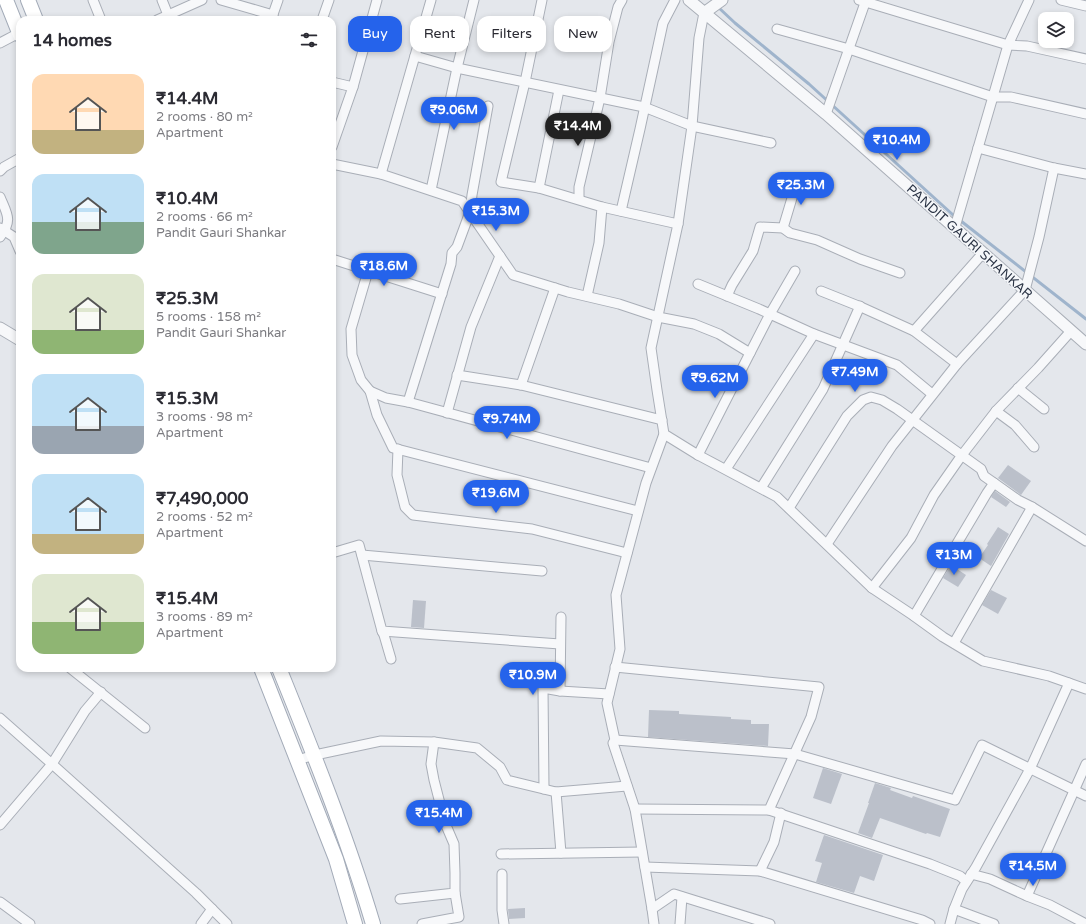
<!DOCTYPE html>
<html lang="en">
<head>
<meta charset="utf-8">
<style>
  body { margin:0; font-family:"Varela Round",sans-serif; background:#f7f7f7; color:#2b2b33; height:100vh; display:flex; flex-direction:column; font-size:15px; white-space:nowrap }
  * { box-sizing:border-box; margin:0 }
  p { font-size:13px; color:#7c7c81 }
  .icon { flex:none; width:22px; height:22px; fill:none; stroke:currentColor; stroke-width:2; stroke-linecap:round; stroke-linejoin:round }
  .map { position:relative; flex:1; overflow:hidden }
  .side { position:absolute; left:16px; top:16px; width:320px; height:656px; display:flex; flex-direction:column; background:#fff; border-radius:12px; box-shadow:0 2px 6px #0003 }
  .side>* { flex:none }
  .hud { position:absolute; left:348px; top:16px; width:380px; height:36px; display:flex; gap:8px }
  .controls { position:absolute; left:1038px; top:12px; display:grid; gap:8px }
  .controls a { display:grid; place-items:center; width:36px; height:36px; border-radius:8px; background:#fff; box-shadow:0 2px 6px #0003; font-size:20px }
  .price { position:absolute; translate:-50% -34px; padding:0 9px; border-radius:14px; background:#2563eb; color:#fff; font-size:13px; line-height:26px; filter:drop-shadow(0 1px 2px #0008) }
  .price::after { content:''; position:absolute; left:50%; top:24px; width:12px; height:9px; margin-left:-6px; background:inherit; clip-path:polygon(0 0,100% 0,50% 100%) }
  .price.selected { background:#222; color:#fff }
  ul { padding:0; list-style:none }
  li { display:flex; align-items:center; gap:12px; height:100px; padding:0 16px }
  li span { display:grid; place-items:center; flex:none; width:112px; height:80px; border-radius:12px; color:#555 }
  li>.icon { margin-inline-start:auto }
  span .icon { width:48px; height:48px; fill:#fffc; stroke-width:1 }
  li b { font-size:17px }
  h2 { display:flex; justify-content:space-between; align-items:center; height:48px; padding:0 16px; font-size:17px }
  .tag { padding:0 14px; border-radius:12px; background:#fff; box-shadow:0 2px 6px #0003; font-size:14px; line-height:36px }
  .tag.selected { background:#2563eb; color:#fff }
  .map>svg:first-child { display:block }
</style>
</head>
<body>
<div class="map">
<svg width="1086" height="924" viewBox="0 0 1086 924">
  <rect width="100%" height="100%" fill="#e4e7ec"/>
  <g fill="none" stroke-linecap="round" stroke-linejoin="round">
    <!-- stream -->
    <path stroke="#9fb4cc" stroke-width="3" d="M718,7L735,23L809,84L952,214L1086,319"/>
  </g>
  <!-- building -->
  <g fill="#bbc0ca">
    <path d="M1008,465L1031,481L1021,495L998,478Z"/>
    <path d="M995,491L1010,502L1006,507L991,497Z"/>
    <path d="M998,527L1009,534L991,566L979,558L988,545L987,544Z"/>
    <path d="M951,565L966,575L958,587L943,578Z"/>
    <path d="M991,590L1007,598L998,614L982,605Z"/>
    <path d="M413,600L426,601L424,628L411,627Z"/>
    <path d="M649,710L679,711V714L731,717V719L751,720V724H769L768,746L648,737Z"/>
    <path d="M823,768L842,774L831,804L813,798Z"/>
    <path d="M875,783L891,788L890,790L912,798L913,796L950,809L940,837L927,833L926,834L880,818L872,838L858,833L869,803H868Z"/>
    <path d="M824,835L883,855L874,881L860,876L854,893L816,882L822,863L815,861Z"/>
    <path d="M525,908V918L509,919L508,909Z"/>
  </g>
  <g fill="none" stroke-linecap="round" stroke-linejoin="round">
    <!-- minor casing -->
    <g stroke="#a9aeb7" stroke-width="11">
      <g id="minor">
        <path d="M93,0L101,20"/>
        <path d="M162,0L170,20"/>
        <path d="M221,0L273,15"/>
        <path d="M542,0L525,82L501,182L539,188L602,207L678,224"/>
        <path d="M859,0L1008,45L955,227"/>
        <path d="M1029,0L1008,45L1027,46L1086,59"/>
        <path d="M1061,0L1086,6"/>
        <path d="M704,13L699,38L692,126L678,224L651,348L657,390L664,434L698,455L777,497L872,588L914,616L943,637L983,661L1049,676L1086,689"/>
        <path d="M157,20L202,0"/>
        <path d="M271,20L278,0"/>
        <path d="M322,20L329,0"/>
        <path d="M777,29L849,49L993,97H1011L1086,114"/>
        <path d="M0,43L19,33"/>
        <path d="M415,56L457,68L644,107L692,126L771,143"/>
        <path d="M332,82L353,87"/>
        <path d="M826,114L866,0"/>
        <path d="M332,147L353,87L377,0"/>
        <path d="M978,148L1054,168L1086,174"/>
        <path d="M332,164L381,174L462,201L513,275L568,292L619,304L658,317L694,324L719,334L750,353"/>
        <path d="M0,171L4,167L20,158"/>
        <path d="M381,174L431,0"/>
        <path d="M539,188L559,90"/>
        <path d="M431,190L457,68L474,0"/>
        <path d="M0,197C7,214 13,220 0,237"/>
        <path d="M579,199V187L600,98L609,42L618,7L622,0"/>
        <path d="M621,211L640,129L663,23L675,0"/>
        <path d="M0,228L14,237L20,251"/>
        <path d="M783,228L798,178"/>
        <path d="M332,259L442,294"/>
        <path d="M368,271L351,329L352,355L361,380L370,391L377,415L393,448L638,511"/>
        <path d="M698,284L759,309L814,334L897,365L932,394"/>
        <path d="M821,291L861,307L914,331L957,364"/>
        <path d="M587,296L599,243L602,207"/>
        <path d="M727,296L732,285L753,251L760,227L783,228L790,233L817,240L860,259L900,273"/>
        <path d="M914,331L983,253"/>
        <path d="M457,375L521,385L662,420"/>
        <path d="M521,385L555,288"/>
        <path d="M1018,388L1044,409"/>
        <path d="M370,391L386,398L408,402L651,468"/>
        <path d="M408,402L451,264L452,253L457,247L470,212L472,195L488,106"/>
        <path d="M996,411L1015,425L1034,447"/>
        <path d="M447,413L471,327L500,256"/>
        <path d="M398,449L397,475L405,507L413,515L455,520L532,529L627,553"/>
        <path d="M698,455L750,353L770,314L795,271"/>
        <path d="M726,469L814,334"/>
        <path d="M761,488L823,389L860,306"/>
        <path d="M789,508L847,416L863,400L871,397L882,400L897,409L981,469L984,476L994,483"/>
        <path d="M827,544L892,446L957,364L1025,290L1039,237L1054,168"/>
        <path d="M332,553L359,545L382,631L560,644"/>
        <path d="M362,555L542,571"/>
        <path d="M872,588L911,538L934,495L962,455L996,411L1038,368L1071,331"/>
        <path d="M914,616L987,493L994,483L1018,500L1032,507L1086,541"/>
        <path d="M382,631L384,635L391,659"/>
        <path d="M954,643L1032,507"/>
        <path d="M615,667L819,687L811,717L769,810L635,809"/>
        <path d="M70,668L145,728"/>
        <path d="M560,691L609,694"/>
        <path d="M0,718L52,764L196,893L227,924"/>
        <path d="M615,740L795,754L955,800L982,745L1086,796"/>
        <path d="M297,760L315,755L381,741L434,742L477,748L500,767L507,780L556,792L627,786"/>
        <path d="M544,789L543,688L560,691L561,617"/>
        <path d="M556,792L561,853"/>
        <path d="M769,810L930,864L960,876L966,881"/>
        <path d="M0,825L52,764L85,711L101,692"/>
        <path d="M501,854L642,852"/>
        <path d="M645,867L760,871L922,920L930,924"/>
        <path d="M760,871L774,842L781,813"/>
        <path d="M502,874V910L504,924"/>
        <path d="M971,874L990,879L1027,896L1050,905L1086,924"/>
        <path d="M1027,896L1086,764"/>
        <path d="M400,899L455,893V873L454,844L445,823L434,780L431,764L434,742"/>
        <path d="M0,902L30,924"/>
        <path d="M652,909L674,894L770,924"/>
        <path d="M954,909L994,924"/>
        <path d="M201,924L212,909"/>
        <path d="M422,924L459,917L455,893"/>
        <path d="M654,924L652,909L635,809L613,743L615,740L607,703L620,649L616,595L646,483L664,434"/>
        <path d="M680,924L682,897"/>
        <path d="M950,924L954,909L962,889L976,867L1030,769L1069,683"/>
      </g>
    </g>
    <!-- tertiary casing -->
    <g stroke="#a9aeb7" stroke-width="13">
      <g id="tertiary">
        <path d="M689,0L826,114L1086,344"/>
        <path d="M704,13L722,0"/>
        <path d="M0,328L20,340"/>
      </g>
    </g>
    <!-- primary casing -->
    <g stroke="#a3abb8" stroke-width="16">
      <g id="primary">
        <path d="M6,0L20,35"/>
        <path d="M28,0L36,20"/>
        <path d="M261,668L336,859L355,924"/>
        <path d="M279,668C313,752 347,837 373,924"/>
      </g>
    </g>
    <!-- minor -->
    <use href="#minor" stroke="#f7f8fa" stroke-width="9"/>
    <!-- tertiary -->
    <use href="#tertiary" stroke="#f7f8fa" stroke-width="11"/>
    <!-- primary -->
    <use href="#primary" stroke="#fff" stroke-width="14"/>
  </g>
  <g text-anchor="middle" stroke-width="3" stroke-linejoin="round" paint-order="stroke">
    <!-- street labels -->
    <g font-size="13" fill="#2b3445" stroke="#f4f6f9">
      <text transform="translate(970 241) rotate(42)" y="5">PANDIT GAURI SHANKAR</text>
    </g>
  </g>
</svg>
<div class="controls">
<a><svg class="icon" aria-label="layers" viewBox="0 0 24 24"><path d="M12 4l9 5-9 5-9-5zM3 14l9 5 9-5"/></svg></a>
</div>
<b class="price" style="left:454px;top:131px">₹9.06M</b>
<b class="price selected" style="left:578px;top:147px">₹14.4M</b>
<b class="price" style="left:897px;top:161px">₹10.4M</b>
<b class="price" style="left:801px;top:206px">₹25.3M</b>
<b class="price" style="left:496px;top:232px">₹15.3M</b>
<b class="price" style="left:384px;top:287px">₹18.6M</b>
<b class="price" style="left:855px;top:393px">₹7.49M</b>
<b class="price" style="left:715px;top:399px">₹9.62M</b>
<b class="price" style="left:507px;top:440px">₹9.74M</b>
<b class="price" style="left:496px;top:514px">₹19.6M</b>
<b class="price" style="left:954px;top:576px">₹13M</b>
<b class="price" style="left:533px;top:696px">₹10.9M</b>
<b class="price" style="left:439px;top:834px">₹15.4M</b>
<b class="price" style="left:1033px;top:887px">₹14.5M</b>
<div class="hud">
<a class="tag selected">Buy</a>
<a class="tag">Rent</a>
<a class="tag">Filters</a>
<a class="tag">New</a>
</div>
<section class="side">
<h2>14 homes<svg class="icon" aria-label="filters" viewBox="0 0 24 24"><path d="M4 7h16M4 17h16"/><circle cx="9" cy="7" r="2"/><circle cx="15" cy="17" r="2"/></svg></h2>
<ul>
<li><span style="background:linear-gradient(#ffd9b3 70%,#c2b280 0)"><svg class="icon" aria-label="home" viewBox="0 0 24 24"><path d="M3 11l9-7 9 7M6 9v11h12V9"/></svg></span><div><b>₹14.4M</b><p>2 rooms · 80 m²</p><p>Apartment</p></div></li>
<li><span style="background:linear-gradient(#bfe0f5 60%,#7fa58c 0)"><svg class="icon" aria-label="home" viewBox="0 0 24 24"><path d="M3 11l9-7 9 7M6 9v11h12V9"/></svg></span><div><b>₹10.4M</b><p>2 rooms · 66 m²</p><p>Pandit Gauri Shankar</p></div></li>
<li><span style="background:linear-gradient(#dfe7d0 70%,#8fb573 0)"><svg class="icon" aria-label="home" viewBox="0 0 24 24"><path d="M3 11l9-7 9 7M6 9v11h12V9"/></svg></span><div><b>₹25.3M</b><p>5 rooms · 158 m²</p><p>Pandit Gauri Shankar</p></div></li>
<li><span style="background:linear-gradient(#bfe0f5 65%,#9aa5b1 0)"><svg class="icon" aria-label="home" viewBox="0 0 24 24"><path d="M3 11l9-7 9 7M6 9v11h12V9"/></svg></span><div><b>₹15.3M</b><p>3 rooms · 98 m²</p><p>Apartment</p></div></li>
<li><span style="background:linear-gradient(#bfe0f5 75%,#c2b280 0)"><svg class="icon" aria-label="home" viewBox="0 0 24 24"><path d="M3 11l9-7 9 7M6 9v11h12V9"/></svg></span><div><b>₹7,490,000</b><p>2 rooms · 52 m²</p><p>Apartment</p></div></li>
<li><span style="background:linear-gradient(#dfe7d0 60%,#8fb573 0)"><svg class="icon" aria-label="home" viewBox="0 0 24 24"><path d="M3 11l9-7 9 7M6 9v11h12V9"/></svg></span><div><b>₹15.4M</b><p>3 rooms · 89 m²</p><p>Apartment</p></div></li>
</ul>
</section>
</div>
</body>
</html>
